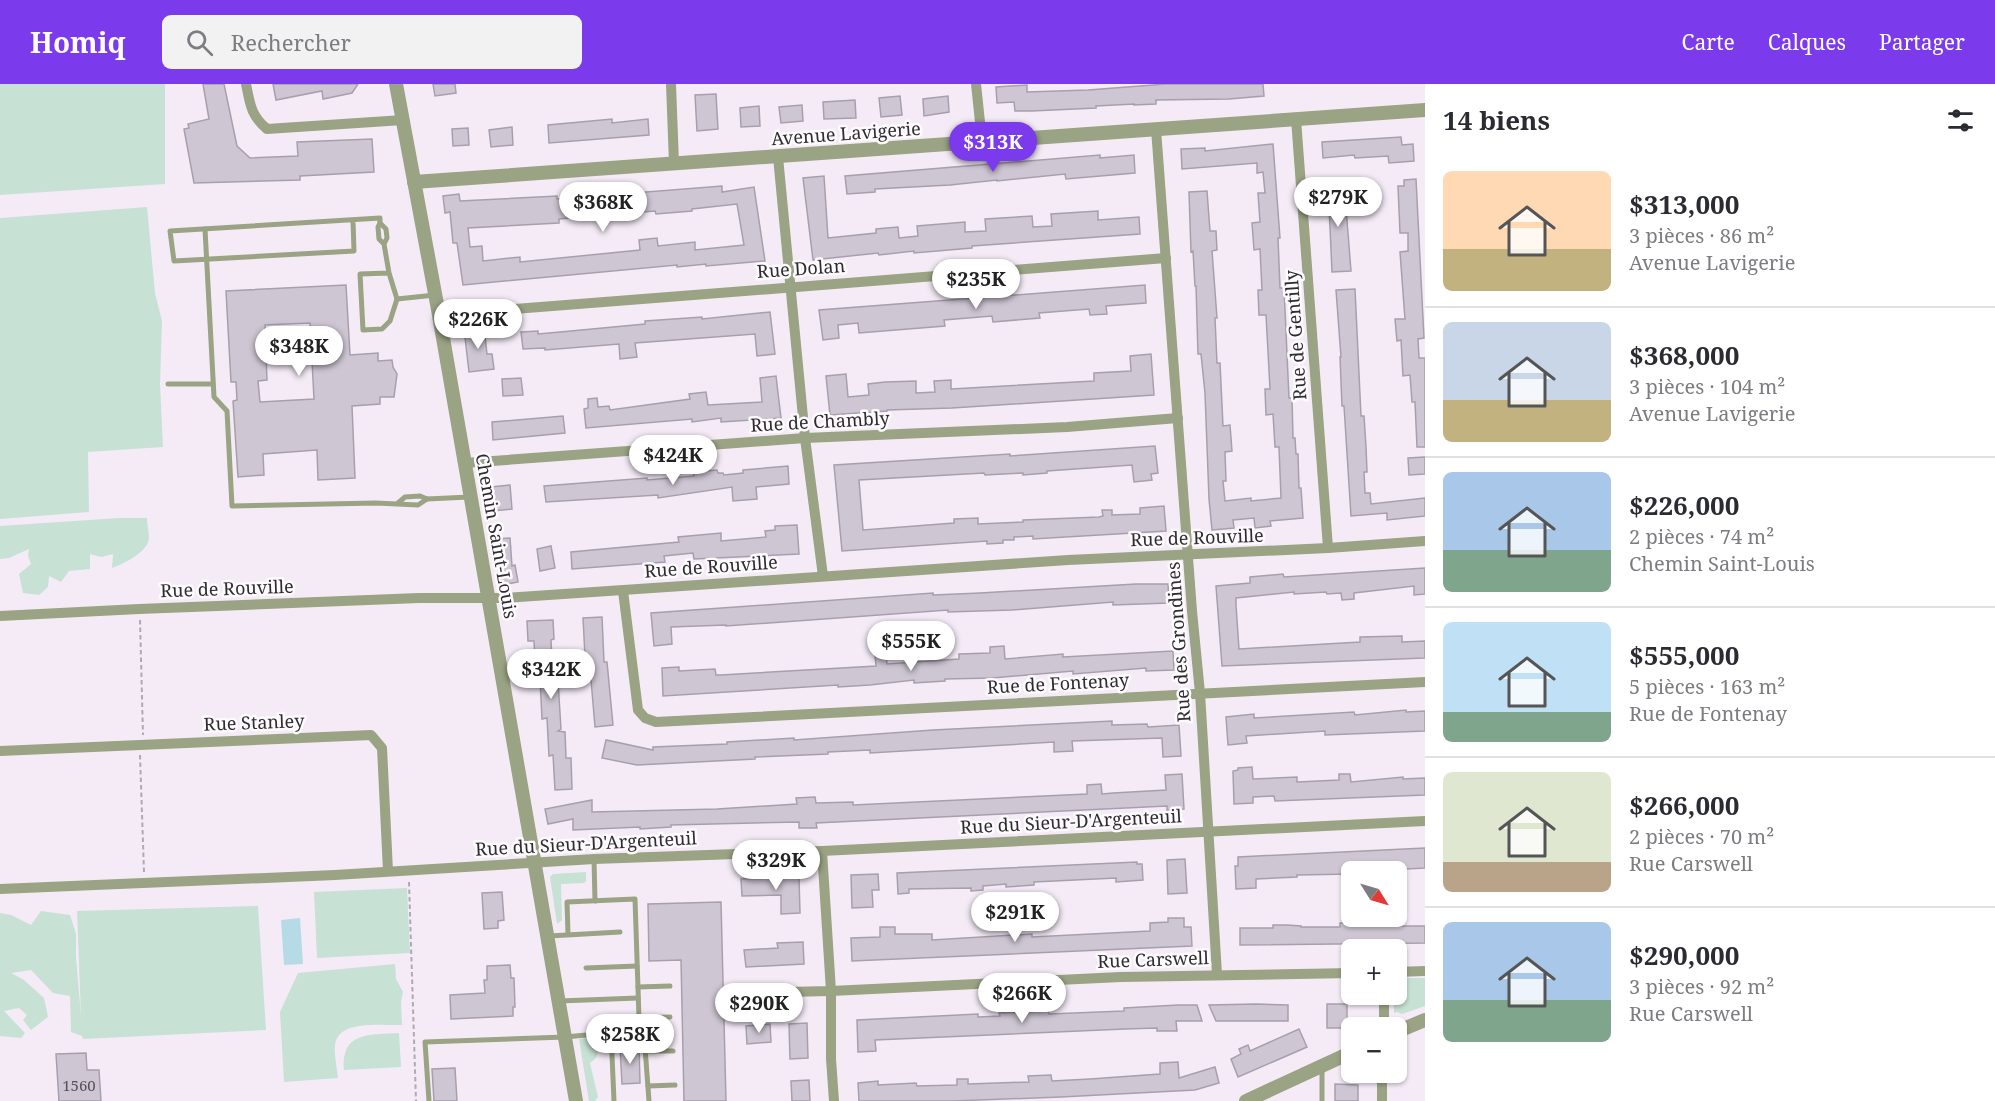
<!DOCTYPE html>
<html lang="fr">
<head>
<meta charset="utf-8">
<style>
  body { margin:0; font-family:"Noto Serif",serif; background:#f2f2f3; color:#2b2b33; height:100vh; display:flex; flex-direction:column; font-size:22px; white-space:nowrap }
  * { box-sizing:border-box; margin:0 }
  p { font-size:20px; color:#7c7c81 }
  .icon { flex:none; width:33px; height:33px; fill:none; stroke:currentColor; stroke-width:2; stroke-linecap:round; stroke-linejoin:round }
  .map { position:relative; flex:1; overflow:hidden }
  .side { display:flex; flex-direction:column; background:#fff; width:570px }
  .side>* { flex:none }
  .needle { width:39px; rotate:127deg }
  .tools { position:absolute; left:1341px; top:777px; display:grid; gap:12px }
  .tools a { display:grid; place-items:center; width:66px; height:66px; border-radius:9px; background:#fff; box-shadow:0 2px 4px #0004; font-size:30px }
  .price { position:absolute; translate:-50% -51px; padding:0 14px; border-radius:21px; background:#fff; color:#222; font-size:20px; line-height:39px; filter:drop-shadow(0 2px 3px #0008) }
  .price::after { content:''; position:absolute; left:50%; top:36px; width:18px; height:14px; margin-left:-9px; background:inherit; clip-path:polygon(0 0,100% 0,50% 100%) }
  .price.current { background:#7c3aed; color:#fff }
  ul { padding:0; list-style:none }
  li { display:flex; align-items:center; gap:18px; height:150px; padding:0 18px }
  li+li { border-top:2px solid #e1e1e2 }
  li span { display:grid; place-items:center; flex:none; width:168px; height:120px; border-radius:9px; color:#555 }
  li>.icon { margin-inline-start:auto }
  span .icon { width:72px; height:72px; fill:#fffc; stroke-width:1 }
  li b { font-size:26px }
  h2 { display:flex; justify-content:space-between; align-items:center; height:72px; padding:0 18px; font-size:26px }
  header { display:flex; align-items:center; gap:36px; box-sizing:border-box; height:84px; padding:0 30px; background:#7c3aed; color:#fff }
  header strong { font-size:28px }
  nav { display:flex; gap:33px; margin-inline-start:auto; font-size:21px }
  .search { width:420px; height:54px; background:#f2f2f3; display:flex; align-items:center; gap:15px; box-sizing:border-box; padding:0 21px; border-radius:9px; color:#7c7c81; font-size:22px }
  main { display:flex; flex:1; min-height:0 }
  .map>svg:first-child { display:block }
</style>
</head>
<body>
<header>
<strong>Homiq</strong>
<div class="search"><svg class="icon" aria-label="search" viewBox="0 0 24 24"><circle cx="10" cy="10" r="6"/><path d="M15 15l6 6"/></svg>Rechercher</div>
<nav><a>Carte</a><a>Calques</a><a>Partager</a></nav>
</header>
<main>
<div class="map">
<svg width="1425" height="1017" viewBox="0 0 1425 1017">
  <rect width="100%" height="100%" fill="#f4ebf7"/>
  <!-- green -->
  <g fill="#c7e1d4">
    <path d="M0,0H165V100L0,111Z"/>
    <path d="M147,123L155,209L162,237L160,300L163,363L88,368L89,428L0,435V134Z"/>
    <path d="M119,434H147C147,440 149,448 149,454C147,469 125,479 112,484L113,470L101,473L90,470V485L69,487L61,498L49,492L48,503L39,511L23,509L19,490L31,480L28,472L29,465L9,474L0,475V442Z"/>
    <path d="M586,788V797L584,799L561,800L562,836L557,840L550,793L553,790Z"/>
    <path d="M407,804L410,869L317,874L314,808Z"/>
    <path d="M258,822L266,946L83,955L82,952L71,948L70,912L53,909L31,886L11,889L24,896L44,914L48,933L31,946L23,936L27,931L19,924L4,927L25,949L21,954L0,952V829L11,831L31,841L41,827L70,831L76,850V873L81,932L77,827Z"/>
    <path d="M395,880L396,895L403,908L401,918L402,941C383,942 338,935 335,961C334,971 337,984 338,994L284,998L280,928L298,889Z"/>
    <path d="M1401,894H1425V922L1402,930L1397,928L1394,929V911L1396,910L1397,896Z"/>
    <path d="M399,949L401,983L344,986C341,947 370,951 399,949Z"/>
    <path d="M590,954L598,968L596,974L590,979L598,1013L595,1017H589L579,955Z"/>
  </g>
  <!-- water -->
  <path fill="#b6dbe7" d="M300,834L303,880L284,881L281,836Z"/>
  <!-- building -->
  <g fill="#cec6d3" stroke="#a7a0ac" stroke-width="1.5" fill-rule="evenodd">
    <path d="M203,0H224L237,62L250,74L298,72L297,58L372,55L374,88L300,92V96L194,99L184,45L189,44L188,40L209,35Z"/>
    <path d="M273,0H358L352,9L323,15L322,7L276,16Z"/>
    <path d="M433,0H455L456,9L435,12Z"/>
    <path d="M1166,0H1263L1264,12L1229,15L1156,16V20L1134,21V20L1096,22V24L1032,27H1015L1014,18L997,19L996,3L1027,1V8L1088,6Z"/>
    <path d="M716,10L718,45L697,47L695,11Z"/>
    <path d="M900,12L902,31L881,33L879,14Z"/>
    <path d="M948,12L949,28L924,32L923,15Z"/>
    <path d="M855,16L856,34L824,35L823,18Z"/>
    <path d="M802,21L803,37L781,39L779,23Z"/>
    <path d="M759,22L760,42L741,43L740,24Z"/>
    <path d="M612,35V39L648,35L649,51L549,59L548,41Z"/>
    <path d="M512,43L513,61L491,63L489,46Z"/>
    <path d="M468,44L469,61L453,62L452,45Z"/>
    <path d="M1401,53L1402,61L1413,60L1414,77L1389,79L1388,72L1355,74L1354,71L1323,74L1322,58Z"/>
    <path d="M1273,60L1280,154H1278L1280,204H1284L1289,314H1292L1293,354H1295L1296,370H1298L1299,404H1301L1303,434L1270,437L1271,442L1255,444L1254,434L1233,436L1234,444L1212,446L1209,415L1205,309L1201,270H1198L1196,202H1195L1193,167L1191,168L1189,108L1207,107L1210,147H1216L1217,166L1212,167L1217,234H1215L1217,279H1220L1223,342L1230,341L1232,367L1225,368L1226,397H1223L1225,417L1251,414V417L1281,414L1279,363H1275L1273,330L1266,331L1265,305H1270L1266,231H1259L1258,206H1262L1260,165L1254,166L1252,139L1260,138L1258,109H1265L1263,88L1257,89V79L1182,85L1181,65L1205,64V67Z"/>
    <path d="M1100,71V74L1134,71L1135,89L1066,95L1065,90L997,97V96L950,101L875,105V108L847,110L845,92Z"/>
    <path d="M824,92L828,154L876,149V145L898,143L899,154L918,152L917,142L965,138V148L986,147L985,135L1032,132L1033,143L1052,142L1051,130L1098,127V136L1139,133L1140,150L972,162V164L914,169V167L879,171L878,169L813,176L803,94Z"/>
    <path d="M1416,95L1424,254L1418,255L1419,274H1425V363H1417L1415,318H1412L1410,291L1403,292L1401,256L1397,257L1395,235H1405L1400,168L1408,167V149H1400L1398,102H1404V96Z"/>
    <path d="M1344,99L1351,187L1332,188L1329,121H1327L1325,101Z"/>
    <path d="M722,102V108L754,103L765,177L706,182V180L677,183V181L463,201L457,159H453L450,128L445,129L443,112L459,110L460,117L557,112V115ZM737,120L744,161L695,166V158L658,162L657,154L639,156L640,166L520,178V173L483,177L482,162L470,163L468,144L559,139V135L655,127L656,130L692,127V125Z"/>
    <path d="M346,201L350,271L378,269V277L392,276L393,283L397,290L394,313H380V320L352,322L355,394L318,396L317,366L263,370L264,391L238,393L233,317L237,316L236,298H231L226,207ZM310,239L314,315L260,318L258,297L267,296L265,241Z"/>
    <path d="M1145,201L1146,219L1106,222L1107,230L1090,231L1089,225L1039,229L1040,234L993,238L992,232L944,236L945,242L859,249L858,239L838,241L839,254L823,256L819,226Z"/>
    <path d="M1355,205L1361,332H1364L1366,363L1367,388H1364L1365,409H1370L1371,420L1425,414V432L1387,436V429L1351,432L1344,322H1342L1340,273H1341L1336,206Z"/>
    <path d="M770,228L775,270L757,272L755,250L635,259L637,273L620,275L619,260L545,266V264L523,265L521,248L538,247V250L560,248L645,240V237L702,233V235Z"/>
    <path d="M484,243L487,270H492L494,285L469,288L464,245Z"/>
    <path d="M1151,270L1154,311L952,324L887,326V327L830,331L826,292L846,290L848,313L869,311L868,300L885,298L916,297V309L935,308L934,297L951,296V305L1094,297V289L1131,287L1130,272Z"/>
    <path d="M776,292L781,334L721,338V334L692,338V335L586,344L584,325L588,324V315L597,314L598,323L609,322L610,326L690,315L689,310L706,308L708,321L762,318L760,294Z"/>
    <path d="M521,294L523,311L503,312L502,295Z"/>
    <path d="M563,332L565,349L493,356L492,338Z"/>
    <path d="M1155,362L1158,389L1151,390L1152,396L1134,398L1132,381L1047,387V389L1023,391V389L985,391L984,389L859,396L863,446L954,439V435L978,434V440L1023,438V436L1099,433L1103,432L1102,426H1112V431L1140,430V424L1164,422L1166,447L1033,455V452L1014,453V456H1003V459L987,460V457L842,467L834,381L1010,370V372Z"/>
    <path d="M1425,373V390L1409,391L1408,374Z"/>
    <path d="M788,382L789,400L756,403L757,415L733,417L732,403L658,414V411L546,418L544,402L647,394V396L694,392L693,388L717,386L718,389H723L724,391L743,389V386Z"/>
    <path d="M510,401L512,425L493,427L491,403Z"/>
    <path d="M797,441L799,470L694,475L693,469L664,472L665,478L572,485L571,468L679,458L678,453L721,449V457L766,453L765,447L775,446V442Z"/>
    <path d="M510,454L512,482L515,481L518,498L502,501L496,455Z"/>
    <path d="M551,462L555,484L540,487L537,465Z"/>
    <path d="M1425,484V510L1414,511V502L1354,509V515L1342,516L1341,509L1327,510L1326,508L1294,510V508L1236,514V521L1239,565L1360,558V553L1402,552V558L1425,557V574L1222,582L1216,502L1250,499V493L1283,490L1284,493Z"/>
    <path d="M1136,500H1168L1169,519L1113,521V518L1012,526L948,528V526L726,542V541L671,543L672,560L654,562L651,529L933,509V511L980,509Z"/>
    <path d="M602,533L604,578H607L613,641L595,643L589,572H585L583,534Z"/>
    <path d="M553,536L554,555L551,556L553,597H558L561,645L558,647L565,648L566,674H571L572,705L555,706L553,671L549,672L547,634L542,635L540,594H536L534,557H528L527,537Z"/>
    <path d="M1004,562L1005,575L1063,570V573L1173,567L1174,586L1146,587V584L1073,590V587L992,594L945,595V597L914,599V596L870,601L838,603V601L663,612L662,584L679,583V587L715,585L716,591H721L876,582L875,571L886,570L887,580L959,575V570L990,569V563Z"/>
    <path d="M1406,626V628L1425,627V647L1325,651V647L1246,652L1247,659L1228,661L1226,633L1254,630V634L1354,628L1355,631Z"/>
    <path d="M1112,637V641L1147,640L1148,643L1179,641L1181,672L1163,673L1162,654L1072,657L1073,667L1054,668V658L870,669V666L828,668V670L755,673V675L637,681L602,674L606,656L653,666V663L727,660V658L794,654V656L933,646Z"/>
    <path d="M1252,683L1253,695L1297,693V698L1339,696V690H1350L1351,698L1403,693V695L1425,694V711L1275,717L1274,712L1253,713V719L1234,720L1233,687L1238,686V684Z"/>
    <path d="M1182,690L1184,725L1167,726V722L816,739L817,744H799V738L671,741V743L640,745V743L573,746V735L548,740L545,725L592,716V728L717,725L797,720L796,714L815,713L816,719L853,718V721L1044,712L1087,710V701L1101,700L1102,710L1113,709L1166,706L1165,691Z"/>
    <path d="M1425,764V784L1352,788V790L1297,791V793L1256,795V804L1236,805L1235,782H1238V773Z"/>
    <path d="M1185,775L1187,809L1168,810L1167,776Z"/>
    <path d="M1137,778V780H1142L1143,796L1116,798V794L1034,798V801L1006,803V800L983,802V806L971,807V804L909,805V809L898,810L897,789Z"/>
    <path d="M878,790L879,806H872L873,823L852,824L851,791Z"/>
    <path d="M799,793L800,829L781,830V811L742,812L741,795Z"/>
    <path d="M502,808L504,836L498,837V844L484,845L482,809Z"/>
    <path d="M721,818L726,1017H684L681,876L649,877L648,820Z"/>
    <path d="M1168,834H1184V843H1191L1192,862L852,877L851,854L880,853V843H895V850H932V856L1032,850V853L1150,847V839L1168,838Z"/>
    <path d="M1340,839H1365V842H1425V859L1240,861V844H1273V841H1287L1301,842V843H1340Z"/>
    <path d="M803,858L804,880L746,883L744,866L778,864L777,859Z"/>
    <path d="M510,881L511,894H514L515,923H513V932L451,935L450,911L485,909L484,896H487V882Z"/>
    <path d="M1256,920L1288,921V937H1216L1209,921Z"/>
    <rect x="1327" y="920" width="20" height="24"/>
    <path d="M1178,921H1197L1202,937H1176L1177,947H1157V944L1125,945L875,956L876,967L858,968L857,936L978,930V933L1000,932L999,929L1024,928L1048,927L1049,930L1124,927V924Z"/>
    <path d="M807,939L808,974L790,975L789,940Z"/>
    <path d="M770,940L771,958L747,960L746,942Z"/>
    <path d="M1299,945L1307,963L1238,993L1231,975L1241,970L1239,965L1248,961L1250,967Z"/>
    <path d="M639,962L640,999L622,1000L620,963Z"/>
    <path d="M86,969L87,986H99L101,1017H59L56,970Z"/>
    <path d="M1178,978L1179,994L1215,983L1219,999L1195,1006L1061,1013L952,1017H859L858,999L878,997V1001L916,999L917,1002L957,1001V995H968V1000L1029,998L1028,992L1051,991L1052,997L1090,995L1160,990V979Z"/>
    <path d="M455,984L457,1017H434L432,985Z"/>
    <path d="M809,996L810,1017H792L791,997Z"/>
    <path d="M1335,1000L1358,1001V1017H1335Z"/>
  </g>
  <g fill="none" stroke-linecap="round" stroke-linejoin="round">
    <!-- path -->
    <g stroke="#b0a9b3" stroke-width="2" stroke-dasharray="4.5 3" stroke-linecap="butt">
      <path d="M140,536L143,651"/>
      <path d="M140,671L144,788"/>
      <path d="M409,798L416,1017"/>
    </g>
    <!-- service -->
    <g stroke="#9aa383" stroke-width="5">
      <path d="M353,137L354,167L174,177L170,147L380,134V139"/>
      <path d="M205,145L214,313L227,327L232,422L376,419L418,421L427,415"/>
      <path d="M384,160L387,154L386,145L380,139L378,143L379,155L384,160L389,189L397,215L390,237L382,245L363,246L360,190L389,189"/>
      <path d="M397,215L435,211"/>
      <path d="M168,300H213"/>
      <path d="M398,419L405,413L420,412L427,415L469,413"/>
      <path d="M594,775L595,817"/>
      <path d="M568,850L567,818L635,815L639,934L640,946L644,950L649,1017"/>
      <path d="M549,852L620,848"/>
      <path d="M586,884L637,882"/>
      <path d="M638,903L670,902"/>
      <path d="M559,917L638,914"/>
      <path d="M639,934L670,933"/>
      <path d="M611,948L614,1017"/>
      <path d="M646,967H673"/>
      <path d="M648,1002L675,1001"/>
      <path d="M429,1017L425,958L565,953L640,946"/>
      <path d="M1322,1017V984"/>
    </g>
    <!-- minor -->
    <g stroke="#9aa383" stroke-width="10">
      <path d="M246,0C250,20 251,32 267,45L403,36"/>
      <path d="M671,0L674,79"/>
      <path d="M976,0L982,57"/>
      <path d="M1296,35L1328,464"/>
      <path d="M1156,45L1192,527L1200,609L1217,890"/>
      <path d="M778,73L805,354L823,492"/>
      <path d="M439,231L1166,174"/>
      <path d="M465,379L805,354L1067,343L1178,334"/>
      <path d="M623,507L638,626L645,634L656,638L1425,598"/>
      <path d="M0,532L139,525L419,514H505L1068,476L1328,464L1425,457"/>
      <path d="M0,667L371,651L382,664L388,787"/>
      <path d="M822,767L831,907V975L834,1017"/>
      <path d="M0,805L335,791L594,775L822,767L1425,737"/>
      <path d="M1396,888L1425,887"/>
      <path d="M741,909L831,907L1121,893L1352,889"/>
      <path d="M1384,944V910"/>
      <path d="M1382,1017V988"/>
    </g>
    <!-- tertiary -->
    <g stroke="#9aa383" stroke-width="14">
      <path d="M396,0L439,231L576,1017"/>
      <path d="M414,98L1425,26"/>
      <path d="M1396,948L1425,936"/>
      <path d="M1246,1017L1352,968"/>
    </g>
  </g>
  <g text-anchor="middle" stroke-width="5" stroke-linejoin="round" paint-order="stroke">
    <!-- number labels -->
    <g font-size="15" fill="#575259">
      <text x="79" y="1007">1560</text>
    </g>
    <!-- street labels -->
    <g font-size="18" fill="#2f2c30" stroke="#fdfbfd">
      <text transform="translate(846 50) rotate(-4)" y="6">Avenue Lavigerie</text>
      <text transform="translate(801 185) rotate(-4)" y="6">Rue Dolan</text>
      <text transform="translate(1296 251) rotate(-94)" y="6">Rue de Gentilly</text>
      <text transform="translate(820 338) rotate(-3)" y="6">Rue de Chambly</text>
      <text transform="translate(496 452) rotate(80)" y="6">Chemin Saint-Louis</text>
      <text transform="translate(1197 454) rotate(-2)" y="6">Rue de Rouville</text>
      <text transform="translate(711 483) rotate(-4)" y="6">Rue de Rouville</text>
      <text transform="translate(227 505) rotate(-2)" y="6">Rue de Rouville</text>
      <text transform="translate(1179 558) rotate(-94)" y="6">Rue des Grondines</text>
      <text transform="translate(1058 600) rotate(-3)" y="6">Rue de Fontenay</text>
      <text transform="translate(254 639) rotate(-2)" y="6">Rue Stanley</text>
      <text transform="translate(1071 738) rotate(-3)" y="6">Rue du Sieur-D'Argenteuil</text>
      <text transform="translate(586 760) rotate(-3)" y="6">Rue du Sieur-D'Argenteuil</text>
      <text transform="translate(1153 876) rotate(-2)" y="6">Rue Carswell</text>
    </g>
  </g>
</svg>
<div class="tools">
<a><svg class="needle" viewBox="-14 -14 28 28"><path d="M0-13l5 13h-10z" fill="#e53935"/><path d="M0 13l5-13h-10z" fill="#7c7c81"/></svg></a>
<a>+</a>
<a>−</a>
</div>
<b class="price current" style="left:993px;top:89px">$313K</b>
<b class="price" style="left:1338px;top:144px">$279K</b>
<b class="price" style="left:603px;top:149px">$368K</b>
<b class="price" style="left:976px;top:226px">$235K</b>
<b class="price" style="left:478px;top:266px">$226K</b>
<b class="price" style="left:299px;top:293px">$348K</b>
<b class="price" style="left:673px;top:402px">$424K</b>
<b class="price" style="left:911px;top:588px">$555K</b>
<b class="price" style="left:551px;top:616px">$342K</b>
<b class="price" style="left:776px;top:807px">$329K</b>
<b class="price" style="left:1015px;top:859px">$291K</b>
<b class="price" style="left:1022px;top:940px">$266K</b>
<b class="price" style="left:759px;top:950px">$290K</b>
<b class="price" style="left:630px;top:981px">$258K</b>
</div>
<section class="side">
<h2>14 biens<svg class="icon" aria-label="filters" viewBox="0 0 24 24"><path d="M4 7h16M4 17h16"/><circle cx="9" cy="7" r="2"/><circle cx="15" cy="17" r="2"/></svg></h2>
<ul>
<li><span style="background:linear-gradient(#ffd9b3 65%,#c2b280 0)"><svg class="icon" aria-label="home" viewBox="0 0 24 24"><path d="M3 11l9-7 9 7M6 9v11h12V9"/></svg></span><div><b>$313,000</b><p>3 pièces · 86 m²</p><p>Avenue Lavigerie</p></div></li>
<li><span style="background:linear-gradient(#c9d6e8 65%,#c2b280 0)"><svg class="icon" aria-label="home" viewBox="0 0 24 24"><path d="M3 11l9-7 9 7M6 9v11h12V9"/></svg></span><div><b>$368,000</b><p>3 pièces · 104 m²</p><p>Avenue Lavigerie</p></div></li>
<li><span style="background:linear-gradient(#a9c7e8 65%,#7fa58c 0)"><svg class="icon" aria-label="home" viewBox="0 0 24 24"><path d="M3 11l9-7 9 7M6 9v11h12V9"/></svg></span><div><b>$226,000</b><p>2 pièces · 74 m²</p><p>Chemin Saint-Louis</p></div></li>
<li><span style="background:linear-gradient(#bfe0f5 75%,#7fa58c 0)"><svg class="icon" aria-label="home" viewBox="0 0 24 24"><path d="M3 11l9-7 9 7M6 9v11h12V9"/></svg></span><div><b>$555,000</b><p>5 pièces · 163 m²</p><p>Rue de Fontenay</p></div></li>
<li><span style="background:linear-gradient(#dfe7d0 75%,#b9a48a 0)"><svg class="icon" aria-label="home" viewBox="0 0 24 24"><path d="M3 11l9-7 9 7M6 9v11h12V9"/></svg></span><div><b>$266,000</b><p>2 pièces · 70 m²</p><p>Rue Carswell</p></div></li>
<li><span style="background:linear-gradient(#a9c7e8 65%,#7fa58c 0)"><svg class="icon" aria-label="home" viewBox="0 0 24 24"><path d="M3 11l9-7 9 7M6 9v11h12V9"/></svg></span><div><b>$290,000</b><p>3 pièces · 92 m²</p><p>Rue Carswell</p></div></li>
</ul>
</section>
</main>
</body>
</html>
